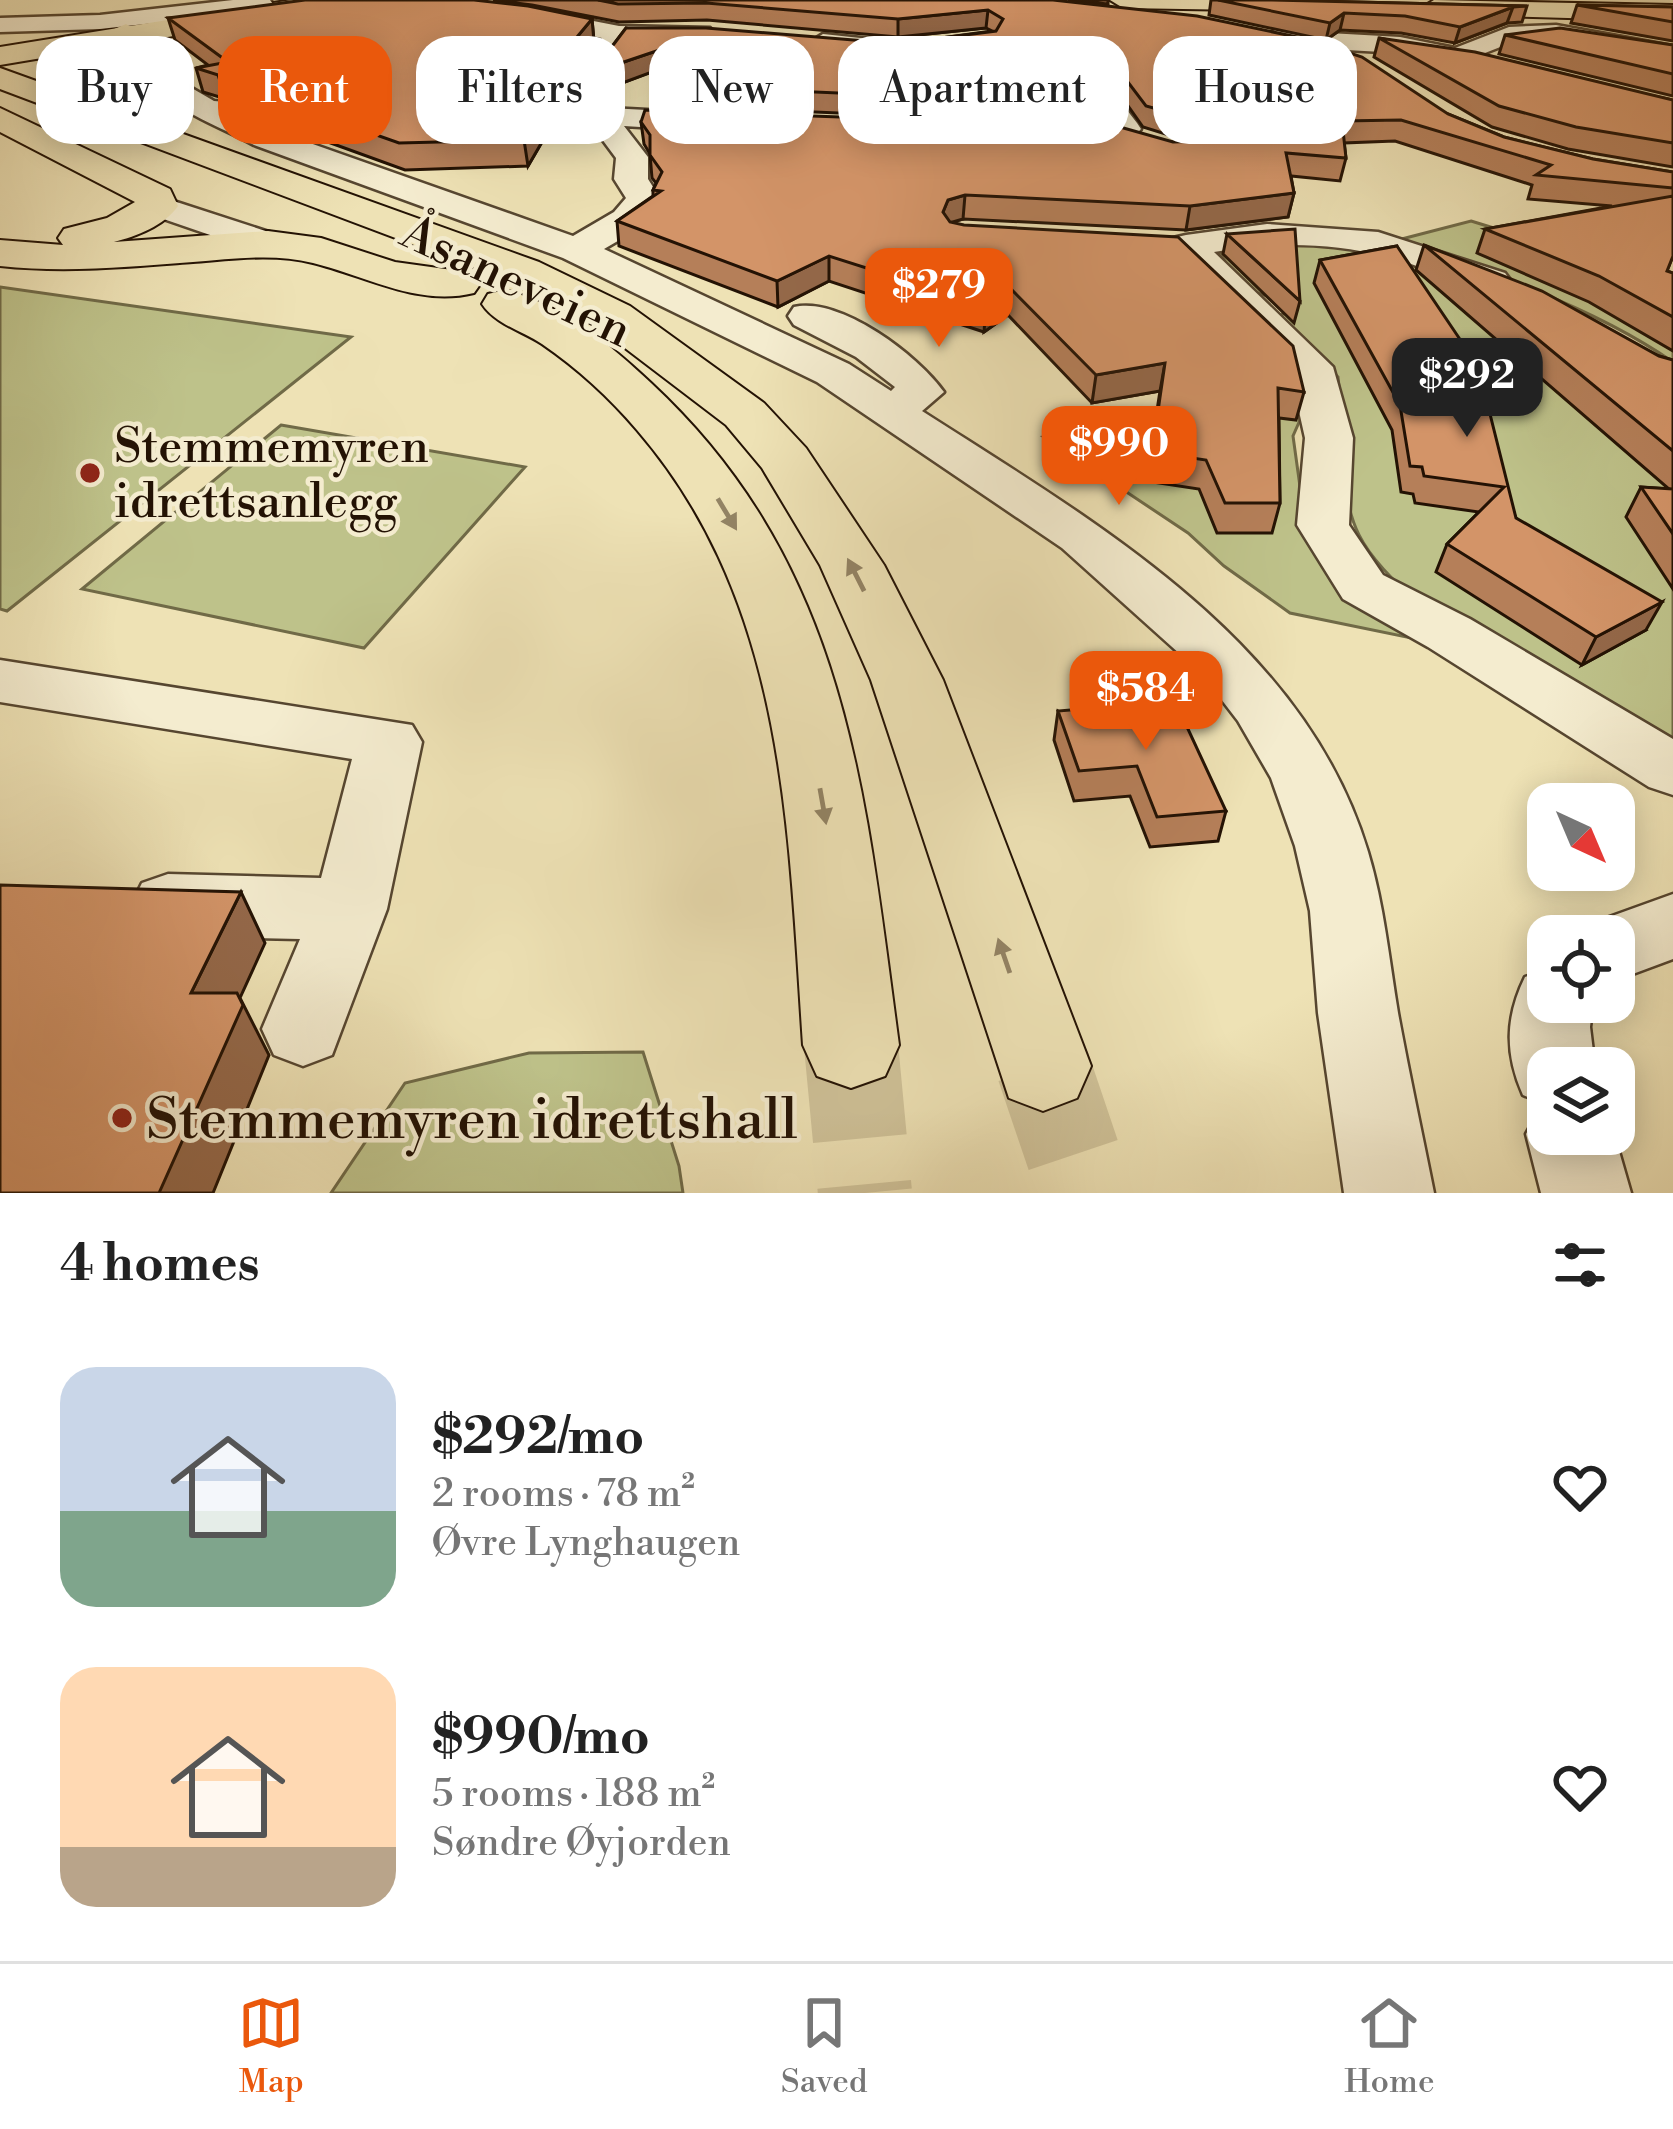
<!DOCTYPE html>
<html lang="en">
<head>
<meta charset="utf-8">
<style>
  body { margin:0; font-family:"Libre Bodoni",serif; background:#f6f6f6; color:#222; height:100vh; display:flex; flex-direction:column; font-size:45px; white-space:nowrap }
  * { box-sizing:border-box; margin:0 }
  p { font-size:39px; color:#767676 }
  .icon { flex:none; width:66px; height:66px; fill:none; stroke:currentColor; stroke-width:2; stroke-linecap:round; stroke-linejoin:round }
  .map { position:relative; height:1193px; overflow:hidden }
  .sheet { display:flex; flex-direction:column; background:#fff; flex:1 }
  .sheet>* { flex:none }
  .guide { position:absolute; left:36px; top:36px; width:1602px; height:108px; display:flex; gap:24px }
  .needle { width:78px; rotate:136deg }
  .buttons { position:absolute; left:1527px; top:783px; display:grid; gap:24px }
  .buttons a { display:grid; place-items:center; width:108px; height:108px; border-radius:24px; background:#fff; box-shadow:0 6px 30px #0003; font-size:60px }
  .price { position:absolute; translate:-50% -102px; padding:0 27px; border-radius:24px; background:#ea580c; color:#fff; font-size:39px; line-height:78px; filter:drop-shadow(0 3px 6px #0008) }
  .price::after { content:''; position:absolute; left:50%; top:72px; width:36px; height:27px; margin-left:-18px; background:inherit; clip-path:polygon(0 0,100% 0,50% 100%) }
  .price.selected { background:#222; color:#fff }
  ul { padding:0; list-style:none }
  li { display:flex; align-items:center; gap:36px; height:300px; padding:0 60px }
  li span { display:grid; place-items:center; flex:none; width:336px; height:240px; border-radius:36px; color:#555 }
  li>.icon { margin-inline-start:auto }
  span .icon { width:144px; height:144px; fill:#fffc; stroke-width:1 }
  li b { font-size:51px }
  h2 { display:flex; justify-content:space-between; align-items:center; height:144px; padding:0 60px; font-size:51px }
  .tag { padding:0 42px; border-radius:36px; background:#fff; box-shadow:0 6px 30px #0003; font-size:42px; line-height:108px }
  .tag.selected { background:#ea580c; color:#fff }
  .tab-bar { display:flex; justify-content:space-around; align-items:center; height:168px; border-top:3px solid #e0e0e0; background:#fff; font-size:33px; color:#767676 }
  .tab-bar a { display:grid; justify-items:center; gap:6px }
  .tab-bar .selected { color:#ea580c }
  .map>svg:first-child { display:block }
</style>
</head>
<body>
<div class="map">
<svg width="1673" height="1193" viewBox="0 0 1673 1193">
  <rect width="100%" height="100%" fill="#eee2b5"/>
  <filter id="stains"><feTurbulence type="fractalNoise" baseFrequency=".00167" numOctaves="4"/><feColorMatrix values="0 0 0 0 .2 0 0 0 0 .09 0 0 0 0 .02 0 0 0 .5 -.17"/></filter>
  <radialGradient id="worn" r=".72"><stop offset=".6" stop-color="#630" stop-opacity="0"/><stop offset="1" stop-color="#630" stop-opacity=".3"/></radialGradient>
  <!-- green -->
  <g fill="#bec28a" stroke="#706a47" stroke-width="3">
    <path d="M1471,221L1673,283V362C1590,305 1489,272 1394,241Z"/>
    <path d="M1237,244H1348L1412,261L1673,389V752L1414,599C1394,581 1371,559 1359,535C1337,491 1344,426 1338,377L1274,317L1296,310L1284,301L1244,289L1220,254Z"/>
    <path d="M1095,245L1298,393L1300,420L1293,436L1302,501L1421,640L1290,613L1224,566L1188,533L1044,437L1176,422L1193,416Z"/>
    <path d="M0,287L351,337L7,611L0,609Z"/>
    <path d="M281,425L525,467L364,648L82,589Z"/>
    <path d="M643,1052L679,1166L683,1193H331L405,1083L529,1053Z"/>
  </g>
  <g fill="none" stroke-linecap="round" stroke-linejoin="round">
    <!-- highway-tunnel -->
    <g stroke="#d0c39a" stroke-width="94" stroke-dasharray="94 46" stroke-linecap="butt">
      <path d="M851,1045L865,1193"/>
      <path d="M1043,1066L1086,1193"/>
    </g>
    <!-- minor casing -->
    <g stroke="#564630" stroke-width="5">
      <g id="minor">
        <path d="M233,0H270L273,4L261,11L100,29L0,32V18L100,15Z"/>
        <path d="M379,0H453L532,9L619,26L710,28L714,33L701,41H626L592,87L609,108L722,114L737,123L722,132L624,126L648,157V179L660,198L640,228L604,249L849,364L891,391L895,387L856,357L794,325L788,316L794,307C840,296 919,356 944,392L922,411C1096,523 1304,640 1368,852C1384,905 1389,959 1398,1013C1409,1073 1422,1133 1434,1193H1344L1318,1013L1310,911L1295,846L1271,778L1238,721L1201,673L1062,548L817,382L563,258L254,145C221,126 179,115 157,84L171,76L214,101L267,105L272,111L267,117L255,120L276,131L573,236L614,212L626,198L614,179L616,158L564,88L602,38L532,23L391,7Z"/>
        <path d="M1556,25L1673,46V62L1556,41L1513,42L1457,64L1400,53L1275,46L1262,38L1275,30L1400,37L1455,48L1509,27Z"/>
        <path d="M823,34L898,42L925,56L946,131L942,138L857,135L853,129L857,123L913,121L903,65L891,57L814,47L810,42Z"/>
        <path d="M1093,77L1103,79L1137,123L1141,129C1120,153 1074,149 1045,142L1041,135L1045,128L1108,126L1079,85Z"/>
        <path d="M158,196L281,236L287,244L281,252L268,255L146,213L141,206L146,199Z"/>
        <path d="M1267,224L1378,232L1505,273L1511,281L1505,289L1491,293C1460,285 1432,270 1402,261C1341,242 1276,241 1214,252L1333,367L1353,438L1349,525L1383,575L1470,619L1673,739V795L1649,787L1428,647L1343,599L1297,525L1305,438L1290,371L1167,246L1173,238L1186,235Z"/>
        <path d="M0,660L412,725L422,742L387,909L332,1055L303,1066L274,1055L262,1029L300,939L168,936L142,927L131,905L142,883L168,874L321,878L352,759L0,702Z"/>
        <path d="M1673,894V959L1614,981V936H1581L1587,925Z"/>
        <path d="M1548,969V1002H1593L1590,1027L1595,1068H1548V1134H1614L1631,1193H1541L1526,1134L1543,1103L1523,1095C1505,1054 1505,1018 1525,977Z"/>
      </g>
    </g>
    <!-- major casing -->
    <g stroke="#231204" stroke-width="4">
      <g id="major">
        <path d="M292,0H355L342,8L0,65V47Z"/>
        <path d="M1110,0H1254L1256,2L1242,10L1123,8Z"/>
        <path d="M1434,0L1673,5V21L1425,14L1421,8Z"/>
      </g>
    </g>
    <!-- highway casing -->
    <g stroke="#231204" stroke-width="4">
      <g id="highway">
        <path d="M126,24L141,33L112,51L119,62L107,76L96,78L85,76L80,69L87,60L80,48L84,42Z"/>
        <path d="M0,68L539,262L630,306L764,403L806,448L884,565L943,680L1091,1066L1077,1098L1043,1111L1009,1098L871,680L820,565L762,468L726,425L596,326L507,280L0,89Z"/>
        <path d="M0,108L170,189L178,206C164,226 137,236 114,242L268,231L321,238L395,262L474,273L481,283L474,293C418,307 366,276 313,263C274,253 233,259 193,262C128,267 65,273 0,266V240L63,245L58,238L64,229L107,218L135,202L0,132Z"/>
        <path d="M505,290C559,303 611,345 651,383C849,567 865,794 899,1045L885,1076L851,1088L817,1076L803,1045C788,828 787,604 637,430C610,398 577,368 542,344C522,331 495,324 482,304L488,294Z"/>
      </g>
    </g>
    <!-- minor -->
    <use href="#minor" fill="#f4eccf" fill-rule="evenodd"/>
    <!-- major -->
    <use href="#major" fill="#eee2b5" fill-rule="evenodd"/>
    <!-- highway -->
    <use href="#highway" fill="#eee2b5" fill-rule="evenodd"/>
  </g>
  <!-- wall -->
  <g fill="#b57f59" stroke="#231204" stroke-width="3" fill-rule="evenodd">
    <path d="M493,0H1053L1448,114L1504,137L1593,159L1673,172V256L1667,271L1673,273V351L1589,302L1477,253L1485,229L1612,206L1528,199L1532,185L1395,141L1344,143L1346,158L1340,181L1291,176L1294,193L1288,217L1186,230L963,219L951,222L1304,392L1296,420L1279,418L1280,503L1272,533H1217L1199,489L1146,481L1160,391L1092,403L1008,315L984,332L829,281L778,307L619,246L617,221L653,196V190L656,183L652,178L650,154L644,144L641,122L1173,142L1280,139L1285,136H1172L1143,127L1107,76L1094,73L1086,77L1102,99L1099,120L947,118L932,58L933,39L992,31L986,28L898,37L707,20L619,22L532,5Z"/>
    <path d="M1068,0H1108V4Z"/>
    <path d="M1211,0H1272L1527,6L1522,22L1507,23L1455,43L1401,33L1340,30L1326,40L1209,15Z"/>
    <path d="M1577,5L1673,7V41L1571,23Z"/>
    <path d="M168,18L592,19L594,41L564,80L567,99L528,166L405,170L270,121L263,96L226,99L203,92L196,68L208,65L175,40ZM318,68H326L302,85L269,94Z"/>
    <path d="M626,28L908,96V116L654,105L652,85L656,70L617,85L600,84L598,65Z"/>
    <path d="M1505,35L1673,45V96L1499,54Z"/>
    <path d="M1379,38L1673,100V167L1568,149L1492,127L1374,57Z"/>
    <path d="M1227,234L1300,301L1294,323L1223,254Z"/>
    <path d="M1424,245L1659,356L1673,360V589L1626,517L1641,487L1669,489L1416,270Z"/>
    <path d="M1397,246L1516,518L1646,630L1582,665L1436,572L1447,544L1479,512L1415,503L1413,494L1401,492L1392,430L1314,283L1320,260Z"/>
    <path d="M1058,711L1226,811L1218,841L1150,847L1130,796L1074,801L1054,740Z"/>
  </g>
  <!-- shaded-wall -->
  <g fill="#946849" stroke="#231204" stroke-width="3">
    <path d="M1513,7L1507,23L1455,43L1460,27Z"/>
    <path d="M988,10L986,28L898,37V19Z"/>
    <path d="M1344,13L1340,30L1326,40L1330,23Z"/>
    <path d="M592,19L594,41L564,80L567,99L528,166L524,140L557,61Z"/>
    <path d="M312,45L318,68L266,96L226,99L218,75Z"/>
    <path d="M662,49L663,68L617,85L615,65Z"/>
    <path d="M1096,53L1094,73L1075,84L1077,64Z"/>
    <path d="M1294,193L1288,217L1186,230L1190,206Z"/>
    <path d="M965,195L963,219L946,224L943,212L948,200Z"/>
    <path d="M829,256V281L778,307L777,281Z"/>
    <path d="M1011,289L1008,315L984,332L986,306Z"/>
    <path d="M1165,363L1160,391L1092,403L1096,375Z"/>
    <path d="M1662,602L1646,630L1582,665L1596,637Z"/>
    <path d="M241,892L265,943L240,998L269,1055L213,1193H159L191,993Z"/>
  </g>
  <!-- building -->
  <g fill="#d39468" stroke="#231204" stroke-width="3">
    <path d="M305,0H474L528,6L592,19L557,61L563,75L524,140L399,143L263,95L302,85L341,58L338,46L312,45L259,71L218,75L196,68L228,62L168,18Z"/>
    <path d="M598,0H1053L1197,16L1311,40L1362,57L1448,114L1504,137L1593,159L1673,172V188L1536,175L1551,165L1401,120L1342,121L1346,158L1286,153L1294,193L1190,206L965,195L948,200L943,212L950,222L964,225L1178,237L1293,346L1304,392L1278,388L1280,503H1225L1206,460L1152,452L1165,363L1096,375L1011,289L986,306L829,256L777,281L617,221L661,191L653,190L662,172L650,155V135L641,122L645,110L1120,127L1173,142L1280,139L1294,136L1300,126L1290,115L1175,114L1146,106L1109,57L1096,53L1077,64L1102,99L948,97L933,39L996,31L1003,19L988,10L898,19L706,3L618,4Z"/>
    <path d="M1218,0H1272L1527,6L1513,7L1460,27L1405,16L1344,13L1330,23Z"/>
    <path d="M1577,5L1673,7V22Z"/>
    <path d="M626,28H706L890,43L899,49L908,96L652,85L662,49L615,65H598Z"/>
    <path d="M1560,28L1673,45V74L1505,35Z"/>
    <path d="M1379,38L1475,52L1673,100V143L1576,127L1499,106Z"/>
    <path d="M1673,196V256L1667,271L1673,273V317L1599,276L1485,229Z"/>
    <path d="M1295,229L1300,301L1227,234Z"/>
    <path d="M1424,245L1542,291L1659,356L1673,360V451Z"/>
    <path d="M1397,246L1478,366L1516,518L1662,602L1596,637L1447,544L1504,487L1424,476L1422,467L1410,466L1400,405L1320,260Z"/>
    <path d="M1641,487L1673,489V534Z"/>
    <path d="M1175,701L1226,811L1157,817L1137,766L1079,771L1058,711Z"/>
    <path d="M0,885L241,892L191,993H237L243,1005L159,1193H0Z"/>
  </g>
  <!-- one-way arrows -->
  <defs><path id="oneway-solid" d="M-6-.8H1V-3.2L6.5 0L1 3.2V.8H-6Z" transform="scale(3)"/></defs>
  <g fill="#938465">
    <use href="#oneway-solid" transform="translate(727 514) rotate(59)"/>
    <use href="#oneway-solid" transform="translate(856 575) rotate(-117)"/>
    <use href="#oneway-solid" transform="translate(823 806) rotate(80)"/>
    <use href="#oneway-solid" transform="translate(1004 956) rotate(-109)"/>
  </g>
  <!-- markers -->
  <g fill="#8f2418" stroke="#f4eccf" stroke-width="4.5">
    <circle cx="90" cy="473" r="12"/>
    <circle cx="122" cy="1118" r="12"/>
  </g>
  <g text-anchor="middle" stroke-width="9" stroke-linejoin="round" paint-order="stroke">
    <!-- street labels -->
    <g font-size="48" fill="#231204" stroke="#f4eccf">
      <text transform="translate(517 280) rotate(25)" y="17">Åsaneveien</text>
    </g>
    <!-- poi labels -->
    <g font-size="48" fill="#231204" stroke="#f4eccf" text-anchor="start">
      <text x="114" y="462">Stemmemyren<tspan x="114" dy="55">idrettsanlegg</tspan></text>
    </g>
    <!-- near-poi labels -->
    <g font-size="57" fill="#231204" stroke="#f4eccf" text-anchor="start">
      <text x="146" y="1138">Stemmemyren idrettshall</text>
    </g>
  </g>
  <rect width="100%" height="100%" filter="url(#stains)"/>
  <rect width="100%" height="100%" fill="url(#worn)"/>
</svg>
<div class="buttons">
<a><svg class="needle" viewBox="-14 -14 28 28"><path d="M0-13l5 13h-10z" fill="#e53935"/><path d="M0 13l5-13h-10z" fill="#767676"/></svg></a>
<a><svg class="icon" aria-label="locate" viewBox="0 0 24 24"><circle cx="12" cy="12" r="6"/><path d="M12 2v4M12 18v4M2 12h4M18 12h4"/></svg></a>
<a><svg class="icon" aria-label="layers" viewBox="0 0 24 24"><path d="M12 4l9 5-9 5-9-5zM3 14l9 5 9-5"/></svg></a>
</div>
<b class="price" style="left:939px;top:350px">$279</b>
<b class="price selected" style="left:1467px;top:440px">$292</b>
<b class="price" style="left:1119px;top:508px">$990</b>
<b class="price" style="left:1146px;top:753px">$584</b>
<div class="guide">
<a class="tag">Buy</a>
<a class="tag selected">Rent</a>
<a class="tag">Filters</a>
<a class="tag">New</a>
<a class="tag">Apartment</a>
<a class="tag">House</a>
</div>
</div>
<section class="sheet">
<h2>4 homes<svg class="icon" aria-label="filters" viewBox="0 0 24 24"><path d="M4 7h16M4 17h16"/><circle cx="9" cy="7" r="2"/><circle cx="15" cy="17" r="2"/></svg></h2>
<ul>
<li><span style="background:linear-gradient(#c9d6e8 60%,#7fa58c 0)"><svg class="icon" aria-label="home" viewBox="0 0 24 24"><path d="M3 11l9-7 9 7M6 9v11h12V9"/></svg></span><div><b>$292/mo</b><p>2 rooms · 78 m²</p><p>Øvre Lynghaugen</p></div><svg class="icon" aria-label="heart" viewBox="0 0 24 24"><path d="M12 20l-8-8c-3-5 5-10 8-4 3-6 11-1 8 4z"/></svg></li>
<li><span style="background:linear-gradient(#ffd9b3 75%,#b9a48a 0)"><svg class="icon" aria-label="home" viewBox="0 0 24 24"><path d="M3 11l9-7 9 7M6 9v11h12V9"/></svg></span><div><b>$990/mo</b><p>5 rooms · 188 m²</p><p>Søndre Øyjorden</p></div><svg class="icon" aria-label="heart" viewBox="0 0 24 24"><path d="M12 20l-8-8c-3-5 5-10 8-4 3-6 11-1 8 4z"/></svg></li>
</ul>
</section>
<nav class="tab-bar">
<a class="selected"><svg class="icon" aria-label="map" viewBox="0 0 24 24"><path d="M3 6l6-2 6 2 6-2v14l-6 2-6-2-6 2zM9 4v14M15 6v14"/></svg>Map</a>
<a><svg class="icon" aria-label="saved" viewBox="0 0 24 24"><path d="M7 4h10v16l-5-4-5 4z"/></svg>Saved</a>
<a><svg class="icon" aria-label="home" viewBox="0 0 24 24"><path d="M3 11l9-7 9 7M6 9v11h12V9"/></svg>Home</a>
</nav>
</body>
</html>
